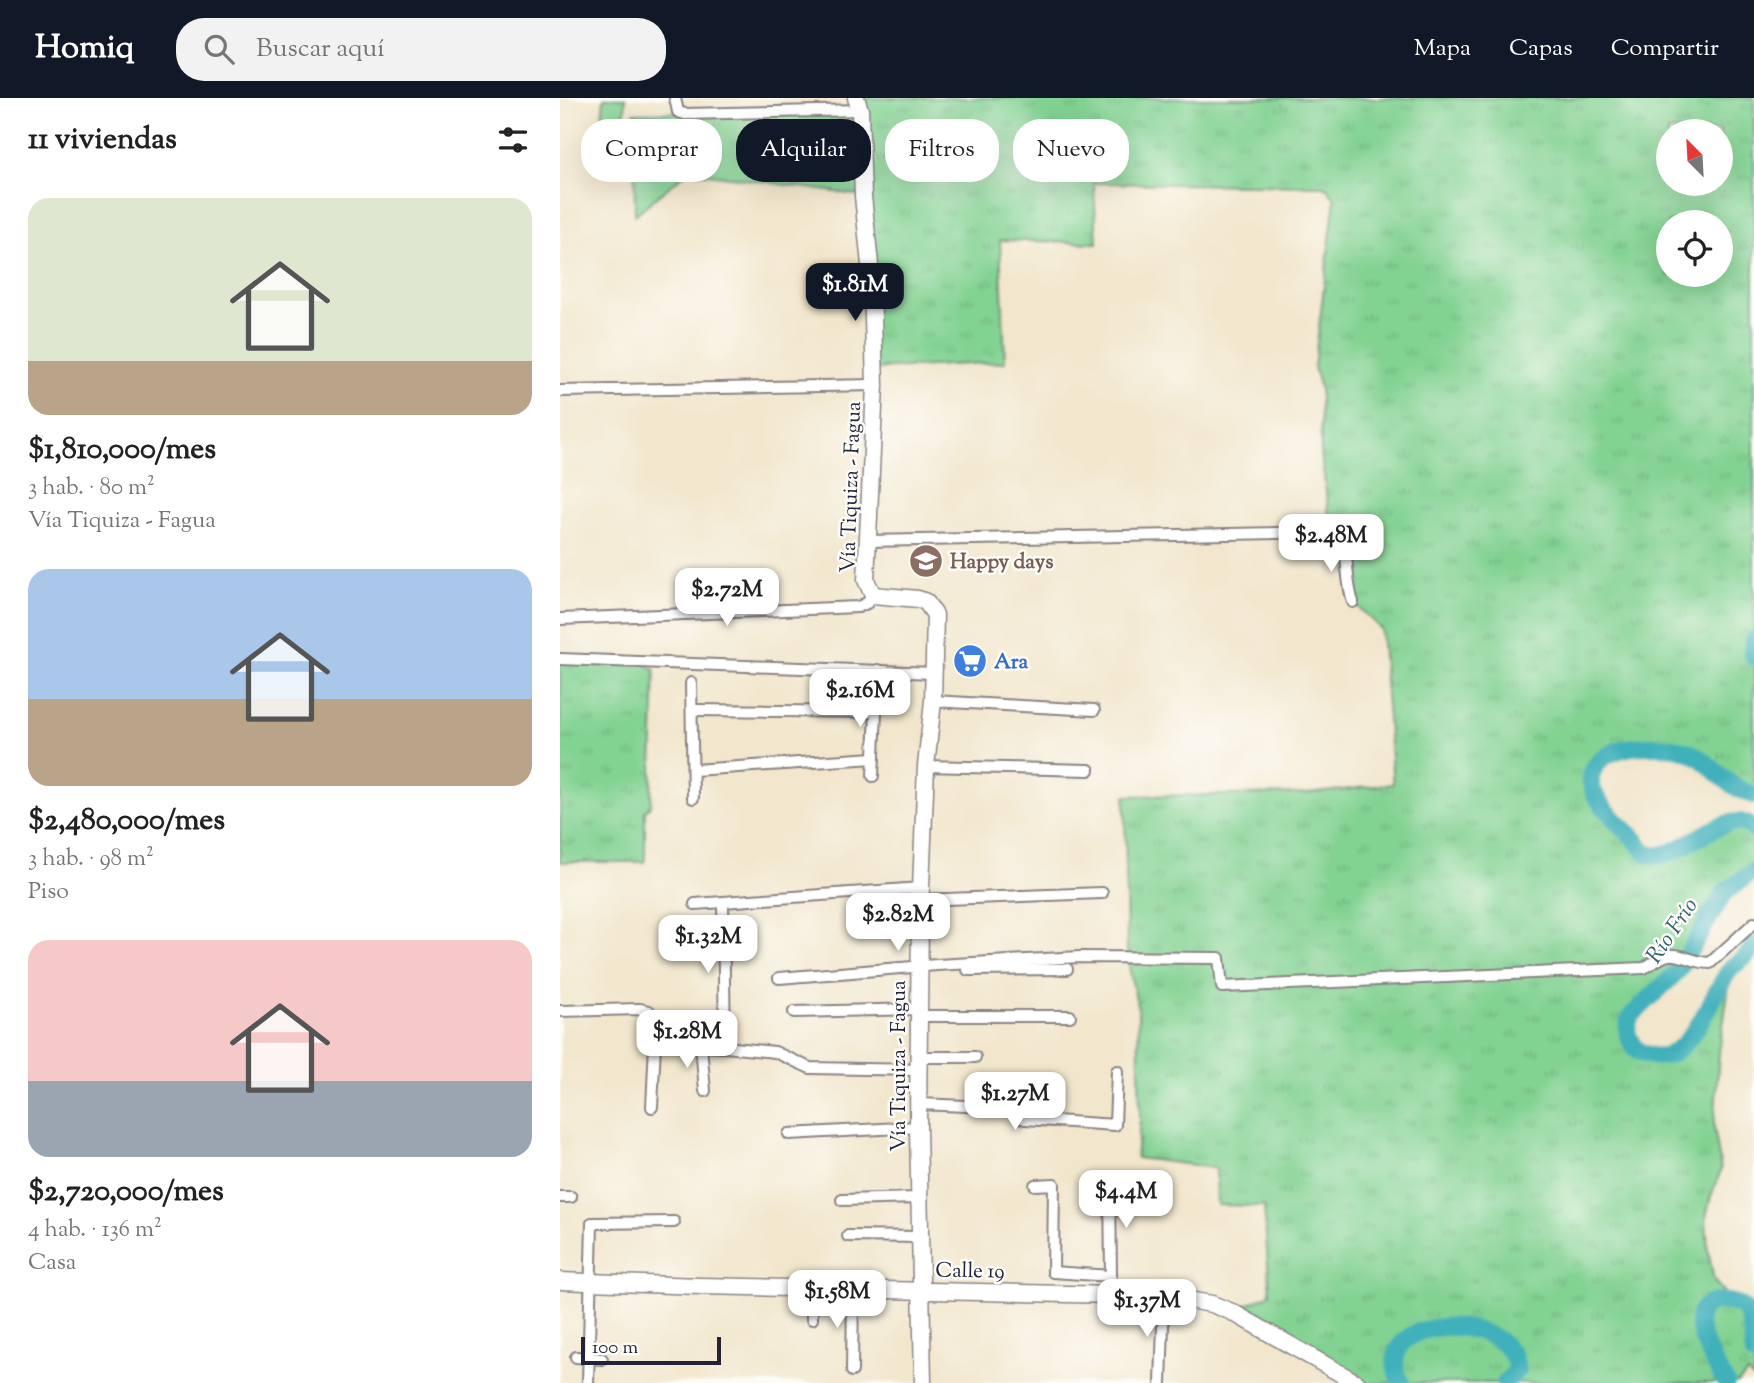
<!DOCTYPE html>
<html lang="es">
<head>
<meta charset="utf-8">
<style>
  body { margin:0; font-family:"Sorts Mill Goudy",serif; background:#f2f2f2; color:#222; height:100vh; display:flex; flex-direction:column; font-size:26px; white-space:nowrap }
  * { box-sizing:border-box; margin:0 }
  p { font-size:23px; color:#767676 }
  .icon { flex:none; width:38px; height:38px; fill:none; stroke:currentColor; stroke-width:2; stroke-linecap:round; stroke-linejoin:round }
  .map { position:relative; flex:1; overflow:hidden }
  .drawer { display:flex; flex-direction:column; background:#fff; width:560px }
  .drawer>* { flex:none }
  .top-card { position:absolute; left:21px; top:21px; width:665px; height:63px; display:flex; gap:14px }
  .needle { width:46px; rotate:336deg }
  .fabs { position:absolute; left:1096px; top:21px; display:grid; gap:14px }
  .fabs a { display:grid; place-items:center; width:77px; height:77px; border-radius:50%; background:#fff; box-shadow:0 7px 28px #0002; font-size:35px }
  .scale { position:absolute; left:21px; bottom:18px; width:140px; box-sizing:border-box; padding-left:7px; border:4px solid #22223b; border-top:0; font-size:19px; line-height:24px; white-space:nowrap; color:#22223b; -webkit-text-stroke:5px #fdfcf7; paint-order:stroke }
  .price { position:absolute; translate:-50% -60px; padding:0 16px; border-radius:14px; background:#fff; color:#222; font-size:23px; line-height:46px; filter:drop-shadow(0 2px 4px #0008) }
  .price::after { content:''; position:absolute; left:50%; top:42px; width:21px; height:16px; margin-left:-10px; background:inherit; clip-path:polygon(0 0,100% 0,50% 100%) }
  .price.active { background:#111827; color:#fff }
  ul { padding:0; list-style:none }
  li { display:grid; align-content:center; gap:14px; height:371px; padding:0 28px }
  li span { display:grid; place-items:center; height:217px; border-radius:21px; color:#555 }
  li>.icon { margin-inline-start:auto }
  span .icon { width:126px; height:126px; fill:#fffc; stroke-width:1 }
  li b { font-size:30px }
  h2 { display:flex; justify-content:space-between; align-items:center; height:84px; padding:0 28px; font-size:30px }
  .tag { padding:0 24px; border-radius:28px; background:#fff; box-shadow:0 7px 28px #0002; font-size:24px; line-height:63px }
  .tag.active { background:#111827; color:#fff }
  header { display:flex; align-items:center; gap:42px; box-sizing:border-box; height:98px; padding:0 35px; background:#111827; color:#fff }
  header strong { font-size:33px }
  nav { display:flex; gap:38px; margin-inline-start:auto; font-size:24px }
  .search { width:490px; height:63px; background:#f2f2f2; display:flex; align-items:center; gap:18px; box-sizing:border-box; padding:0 24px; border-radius:28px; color:#767676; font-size:26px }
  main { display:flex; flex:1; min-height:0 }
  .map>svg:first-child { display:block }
</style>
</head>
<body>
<header>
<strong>Homiq</strong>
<div class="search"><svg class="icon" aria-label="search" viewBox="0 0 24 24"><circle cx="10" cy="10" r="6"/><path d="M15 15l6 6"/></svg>Buscar aquí</div>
<nav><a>Mapa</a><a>Capas</a><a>Compartir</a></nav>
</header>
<main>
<section class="drawer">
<h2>11 viviendas<svg class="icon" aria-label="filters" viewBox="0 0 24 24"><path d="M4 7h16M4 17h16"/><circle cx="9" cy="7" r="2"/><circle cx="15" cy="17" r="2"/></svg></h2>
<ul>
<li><span style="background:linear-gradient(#dfe7d0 75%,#b9a48a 0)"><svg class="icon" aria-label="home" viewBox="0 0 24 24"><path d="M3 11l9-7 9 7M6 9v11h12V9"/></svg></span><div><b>$1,810,000/mes</b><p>3 hab. · 80 m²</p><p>Vía Tiquiza - Fagua</p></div></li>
<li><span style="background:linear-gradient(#a9c7e8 60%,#b9a48a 0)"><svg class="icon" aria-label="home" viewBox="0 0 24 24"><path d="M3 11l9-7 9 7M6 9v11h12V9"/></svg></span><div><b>$2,480,000/mes</b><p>3 hab. · 98 m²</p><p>Piso</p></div></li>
<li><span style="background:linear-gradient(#f6c9c9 65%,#9aa5b1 0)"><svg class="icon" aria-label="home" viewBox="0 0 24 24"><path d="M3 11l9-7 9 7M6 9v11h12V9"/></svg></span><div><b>$2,720,000/mes</b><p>4 hab. · 136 m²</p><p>Casa</p></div></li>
</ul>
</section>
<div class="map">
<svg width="1194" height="1285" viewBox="0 0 1194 1285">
  <defs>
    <pattern id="grass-tufts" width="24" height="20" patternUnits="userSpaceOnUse" patternTransform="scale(1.75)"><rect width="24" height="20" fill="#82d292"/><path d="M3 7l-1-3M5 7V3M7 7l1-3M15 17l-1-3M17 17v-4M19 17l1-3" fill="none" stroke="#70b47f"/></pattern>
  </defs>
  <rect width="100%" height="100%" fill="#fdfcf7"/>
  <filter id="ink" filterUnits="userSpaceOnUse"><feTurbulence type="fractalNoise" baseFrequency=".0143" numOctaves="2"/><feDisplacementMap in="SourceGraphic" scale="14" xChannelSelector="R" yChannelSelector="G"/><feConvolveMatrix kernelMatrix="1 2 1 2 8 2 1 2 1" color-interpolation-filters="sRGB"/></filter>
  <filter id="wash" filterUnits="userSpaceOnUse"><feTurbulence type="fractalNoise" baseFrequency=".00686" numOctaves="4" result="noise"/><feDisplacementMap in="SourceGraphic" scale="28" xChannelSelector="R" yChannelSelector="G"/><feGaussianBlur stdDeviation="1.57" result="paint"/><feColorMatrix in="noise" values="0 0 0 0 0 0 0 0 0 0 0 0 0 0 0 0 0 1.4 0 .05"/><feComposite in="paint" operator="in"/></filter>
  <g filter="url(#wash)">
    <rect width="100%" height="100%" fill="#f2e6cc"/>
    <!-- grass -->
    <g fill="url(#grass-tufts)" stroke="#527a66" stroke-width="2" fill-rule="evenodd">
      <path d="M296,0H1194V542L1192,554L1194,559V697C1169,691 1157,671 1137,659C1118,646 1075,645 1054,654C1042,659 1033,666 1031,680C1028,699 1060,726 1073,739C1078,743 1082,752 1087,755C1114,771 1169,701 1194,732V773L1164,795L1118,873L1071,918C1066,928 1065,940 1073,949C1077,954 1086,957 1093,958C1127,965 1157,894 1172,868L1159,954L1154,1029L1161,1072L1151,1098L1146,1119L1148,1152L1154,1183L1170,1202L1178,1205L1186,1213L1190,1221L1194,1256V1281L1187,1275L1178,1285H797L672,1214L710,1196L704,1108L657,1107L656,1070L576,1060L580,1022L578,911L567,859L565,698L746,696L833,686L821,531L793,504L783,443L771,434L761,355L760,291L754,269L775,101L765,88L534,85L537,145L440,142L445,264L315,271L303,98L128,73L75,117L74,15L299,12ZM1108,33H1160V86H1108ZM1108,124H1160V177H1108Z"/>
      <path d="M0,561L84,563L95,572L91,707L85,713V764H0Z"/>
    </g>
    <!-- garden -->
    <path fill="#82d292" stroke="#527a66" stroke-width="2" d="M44,0H66L64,23L42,21Z"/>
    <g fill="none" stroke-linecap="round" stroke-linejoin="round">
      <!-- river -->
      <g stroke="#40b0bb" stroke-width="18">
        <path d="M1194,542L1192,554L1194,559"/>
        <path d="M1194,697C1169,691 1157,671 1137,658C1118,646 1075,645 1054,654C1042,659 1033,666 1031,680C1028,699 1060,726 1073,739C1078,743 1082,752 1087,755C1114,771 1169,701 1194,732"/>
        <path d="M1194,773L1164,795L1118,873L1071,918C1066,928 1066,934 1071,944C1075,953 1083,956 1092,958C1131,966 1152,894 1171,870C1175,865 1180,865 1184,860C1188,857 1190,852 1194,847"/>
        <path d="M841,1285C805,1213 952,1212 957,1272L945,1285"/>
        <path d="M1166,1285C1157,1269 1137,1238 1139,1220C1141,1199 1177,1199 1186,1214C1193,1225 1192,1244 1194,1256"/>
      </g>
    </g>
  </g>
  <g filter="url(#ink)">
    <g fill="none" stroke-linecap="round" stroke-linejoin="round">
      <!-- street casing -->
      <g stroke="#8a8484" stroke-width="14">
        <g id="street">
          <path d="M115,0L118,14L125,16L300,12"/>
          <path d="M0,293L315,287"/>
          <path d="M306,443L771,434L779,436C790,456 785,482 793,504"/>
          <path d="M0,521L298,509L307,505L313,497"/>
          <path d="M0,561L374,575"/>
          <path d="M131,585L133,700"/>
          <path d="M373,603L534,612"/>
          <path d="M132,612L316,614"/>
          <path d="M366,668L529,672"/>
          <path d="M134,672L314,660"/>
          <path d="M313,678L318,572"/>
          <path d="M360,802L542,795"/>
          <path d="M163,805L165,949"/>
          <path d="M135,806L361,790"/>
          <path d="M408,872L507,871"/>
          <path d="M219,880L377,867L520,859L659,860L662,889L1084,870C1091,866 1098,861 1105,858C1118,853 1134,865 1150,865L1194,825"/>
          <path d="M0,913L80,911L89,913L95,946L92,1009"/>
          <path d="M234,914L360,911"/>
          <path d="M360,918H510"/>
          <path d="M95,946L165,949L215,954L250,970L360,972"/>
          <path d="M141,948L145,993"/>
          <path d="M360,959H415"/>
          <path d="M359,1006L453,1010L458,1011L460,1019L465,1021L555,1027L557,973"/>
          <path d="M229,1036L358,1029"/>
          <path d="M475,1087L494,1086L493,1174L551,1178L550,1086H572"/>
          <path d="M0,1099H11"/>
          <path d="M282,1102L359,1100"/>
          <path d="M288,1138L360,1139"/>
          <path d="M252,1221V1190"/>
          <path d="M16,1259L42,1261"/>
          <path d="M292,1273L293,1190"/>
          <path d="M28,1285L32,1125L114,1124"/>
          <path d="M601,1285L604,1198"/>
        </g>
      </g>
      <!-- secondary casing -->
      <g stroke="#8a8484" stroke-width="19">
        <g id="secondary">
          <path d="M296,0L300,12L303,98L312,187L315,287L306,482L313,497L358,501L366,504L375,517L373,603L366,668L360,814L358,1029L363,1285"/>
          <path d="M0,1183L140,1188L604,1198L652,1206L672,1214L797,1285"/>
        </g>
      </g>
      <!-- street -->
      <use href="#street" stroke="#fff" stroke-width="10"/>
      <!-- secondary -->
      <use href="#secondary" stroke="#fff" stroke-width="16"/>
    </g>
  </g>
  <!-- icons -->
  <defs>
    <g id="school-disc" transform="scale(1.75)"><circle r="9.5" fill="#8d6e63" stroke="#fdfcf7"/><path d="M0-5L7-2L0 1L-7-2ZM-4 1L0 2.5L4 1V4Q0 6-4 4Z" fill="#fff"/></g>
    <g id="supermarket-disc" transform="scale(1.75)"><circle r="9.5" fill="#3f7fe0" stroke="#fdfcf7"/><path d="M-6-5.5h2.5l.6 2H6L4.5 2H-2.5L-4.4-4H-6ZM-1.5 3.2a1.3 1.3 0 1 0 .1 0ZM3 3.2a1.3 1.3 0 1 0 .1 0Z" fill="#fff"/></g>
  </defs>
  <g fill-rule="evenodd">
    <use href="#school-disc" x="366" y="463"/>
    <use href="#supermarket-disc" x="410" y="563"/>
  </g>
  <g text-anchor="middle" stroke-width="5" stroke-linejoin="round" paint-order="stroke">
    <!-- street labels -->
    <g font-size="21" fill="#22223b" stroke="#fdfcf7">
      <text transform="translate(290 389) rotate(-88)" y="7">Vía Tiquiza - Fagua</text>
      <text transform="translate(338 968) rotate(-90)" y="7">Vía Tiquiza - Fagua</text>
      <text transform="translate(410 1172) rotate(1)" y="7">Calle 19</text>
    </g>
    <!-- education labels -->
    <g font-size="21" font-weight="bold" fill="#785e54" stroke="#fdfcf7" text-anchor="start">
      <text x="390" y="470">Happy days</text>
    </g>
    <!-- shop labels -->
    <g font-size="21" font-weight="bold" fill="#366cbe" stroke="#fdfcf7" text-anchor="start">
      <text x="434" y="570">Ara</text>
    </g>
    <!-- water labels -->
    <g font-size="23" font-style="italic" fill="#306275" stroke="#fdfcf7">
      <text transform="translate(1111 832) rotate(-56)" y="8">Río Frío</text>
    </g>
  </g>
</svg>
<div class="fabs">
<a><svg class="needle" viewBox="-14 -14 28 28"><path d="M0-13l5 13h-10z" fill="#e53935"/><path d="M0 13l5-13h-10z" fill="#767676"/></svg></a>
<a><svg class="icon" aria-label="locate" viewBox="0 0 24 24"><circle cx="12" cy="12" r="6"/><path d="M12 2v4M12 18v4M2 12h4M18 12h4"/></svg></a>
</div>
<div class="scale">100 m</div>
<b class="price active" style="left:295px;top:225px">$1.81M</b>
<b class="price" style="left:771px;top:476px">$2.48M</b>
<b class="price" style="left:167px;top:530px">$2.72M</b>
<b class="price" style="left:300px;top:631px">$2.16M</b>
<b class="price" style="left:338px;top:855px">$2.82M</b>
<b class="price" style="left:148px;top:877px">$1.32M</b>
<b class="price" style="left:127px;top:972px">$1.28M</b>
<b class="price" style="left:455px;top:1034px">$1.27M</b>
<b class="price" style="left:566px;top:1132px">$4.4M</b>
<b class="price" style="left:277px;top:1232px">$1.58M</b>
<b class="price" style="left:587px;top:1241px">$1.37M</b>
<div class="top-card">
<a class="tag">Comprar</a>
<a class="tag active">Alquilar</a>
<a class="tag">Filtros</a>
<a class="tag">Nuevo</a>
</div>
</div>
</main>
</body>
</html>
